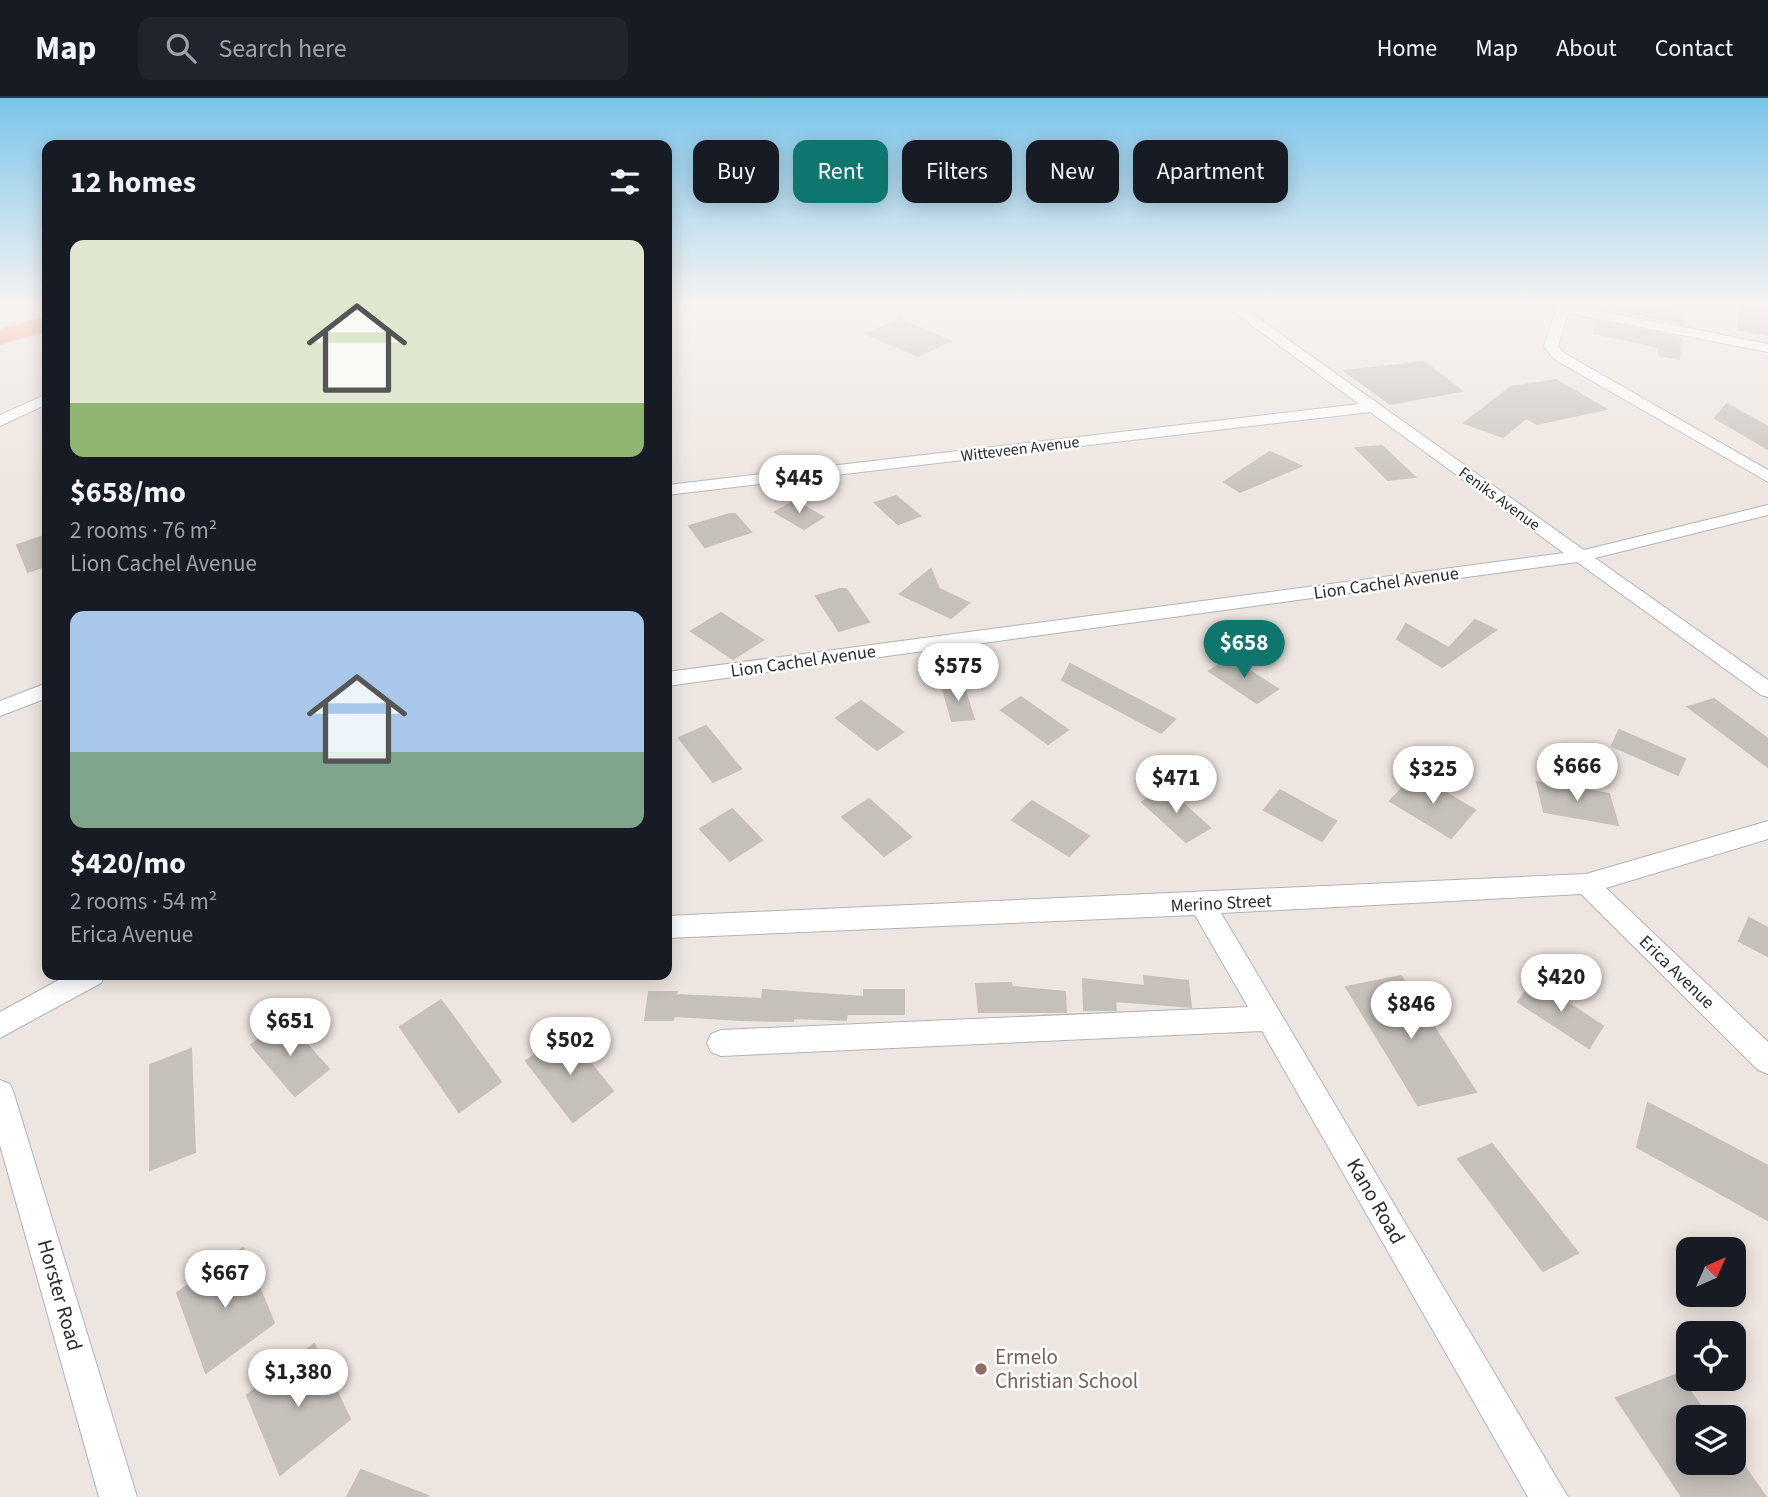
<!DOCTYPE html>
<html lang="en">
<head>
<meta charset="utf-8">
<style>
  body { margin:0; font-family:"Source Sans 3",sans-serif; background:#20242c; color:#f1f3f6; height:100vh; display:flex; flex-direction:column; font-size:26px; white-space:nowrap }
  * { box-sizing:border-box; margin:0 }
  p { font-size:23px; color:#9ea1a6 }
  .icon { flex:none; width:38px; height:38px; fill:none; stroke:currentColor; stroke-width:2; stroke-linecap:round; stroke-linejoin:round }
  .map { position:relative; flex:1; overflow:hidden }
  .drawer { position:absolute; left:42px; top:42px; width:630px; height:840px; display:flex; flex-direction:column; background:#171b24; border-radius:14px; box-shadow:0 4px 18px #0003 }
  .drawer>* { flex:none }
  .top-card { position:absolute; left:693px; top:42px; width:665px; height:63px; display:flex; gap:14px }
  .needle { width:46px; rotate:45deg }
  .buttons { position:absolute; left:1676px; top:1139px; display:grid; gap:14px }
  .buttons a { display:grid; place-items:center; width:70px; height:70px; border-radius:14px; background:#171b24; box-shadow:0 4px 18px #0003; font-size:35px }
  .price { position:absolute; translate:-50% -60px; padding:0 16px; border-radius:24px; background:#fff; color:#222; font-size:23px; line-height:46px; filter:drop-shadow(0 2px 4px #0008) }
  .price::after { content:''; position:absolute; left:50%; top:42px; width:21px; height:16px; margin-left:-10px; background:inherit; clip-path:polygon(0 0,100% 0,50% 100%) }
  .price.selected { background:#0f766e; color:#fff }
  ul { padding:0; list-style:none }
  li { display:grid; align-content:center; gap:14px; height:371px; padding:0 28px }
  li span { display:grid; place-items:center; height:217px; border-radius:14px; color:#555 }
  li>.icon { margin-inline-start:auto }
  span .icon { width:126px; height:126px; fill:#fffc; stroke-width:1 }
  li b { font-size:30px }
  h2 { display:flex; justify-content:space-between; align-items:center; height:84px; padding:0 28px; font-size:30px }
  .chip { padding:0 24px; border-radius:14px; background:#171b24; box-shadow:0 4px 18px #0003; font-size:24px; line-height:63px }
  .chip.selected { background:#0f766e; color:#fff }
  header { display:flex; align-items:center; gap:42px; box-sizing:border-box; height:98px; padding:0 35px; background:#171b24; border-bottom:2px solid #363941 }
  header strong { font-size:33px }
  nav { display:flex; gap:38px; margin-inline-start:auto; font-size:24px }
  .search { width:490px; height:63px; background:#20242c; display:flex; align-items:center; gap:18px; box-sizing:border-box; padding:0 24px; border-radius:14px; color:#9ea1a6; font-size:26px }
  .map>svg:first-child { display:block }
</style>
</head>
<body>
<header>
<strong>Map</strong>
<div class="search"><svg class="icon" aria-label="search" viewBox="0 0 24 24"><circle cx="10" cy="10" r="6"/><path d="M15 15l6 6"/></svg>Search here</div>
<nav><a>Home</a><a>Map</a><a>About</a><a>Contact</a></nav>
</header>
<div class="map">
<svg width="1768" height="1399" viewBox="0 0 1768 1399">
  <rect width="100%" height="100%" fill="#ede5df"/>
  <!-- building -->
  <g fill="#c6c0ba" stroke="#c8c0b8" stroke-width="2">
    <path d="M1600,208H1650L1683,215L1682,226Z"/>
    <path d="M1739,208L1768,210V237L1739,232Z"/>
    <path d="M899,221L950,243L918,258L867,236Z"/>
    <path d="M1597,223L1681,240L1679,261L1659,257V249L1594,235Z"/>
    <path d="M1424,264L1462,293L1390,306L1345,273Z"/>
    <path d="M1556,282L1606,311L1537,326L1526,320L1503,339L1464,325L1511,289Z"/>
    <path d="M1727,306L1768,329V351L1715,320Z"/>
    <path d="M1382,348L1415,379L1388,382L1356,350Z"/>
    <path d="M1270,354L1301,368L1240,394L1224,384Z"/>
    <path d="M896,398L920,418L898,426L875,405Z"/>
    <path d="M795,403L823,419L804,431L775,414Z"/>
    <path d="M730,416H735L751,434L705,449L689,428Z"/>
    <path d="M47,437V467L28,474L17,447Z"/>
    <path d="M931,471L939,491L969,505L951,520L900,496Z"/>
    <path d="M840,491H846L869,524L839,533L816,498Z"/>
    <path d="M721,515L763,542L733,561L691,533Z"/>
    <path d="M1475,522L1496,532L1442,569L1397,541L1406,526L1449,550Z"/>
    <path d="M1230,560L1278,591L1257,605L1209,573Z"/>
    <path d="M1070,566L1175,621L1161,635L1062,582Z"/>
    <path d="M963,586L974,621L952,623L942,588Z"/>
    <path d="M1021,599L1068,632L1048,646L1001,612Z"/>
    <path d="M1714,601L1768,641V669L1688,609Z"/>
    <path d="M861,603L903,634L877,652L836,620Z"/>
    <path d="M706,628L741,671L713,684L679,640Z"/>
    <path d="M1619,632L1685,661L1678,677L1612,648Z"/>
    <path d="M1415,677L1475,712L1451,740L1390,703Z"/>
    <path d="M1537,684L1609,696L1618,727L1544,714Z"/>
    <path d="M1166,690L1210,730L1186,744L1142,704Z"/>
    <path d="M1280,692L1336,723L1322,743L1264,712Z"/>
    <path d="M869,701L911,739L884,758L842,719Z"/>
    <path d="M1032,703L1089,738L1069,758L1012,722Z"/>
    <path d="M732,711L762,742L730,763L700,731Z"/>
    <path d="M1749,820L1768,830V858L1739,843Z"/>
    <path d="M1144,878L1188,883L1191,909L1115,903L1116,912H1084L1083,881L1145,888Z"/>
    <path d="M1401,878L1476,994L1418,1007L1346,889Z"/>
    <path d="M1534,883L1603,928L1589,950L1518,904Z"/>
    <path d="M1011,885L1012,889L1065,894L1066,914H979L976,886Z"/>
    <path d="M763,892L864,899V892H904V916H847L846,922L793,920V923L740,922L674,918L673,922H645L649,894H677L676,897L762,901Z"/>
    <path d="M441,902L501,984L459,1014L400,929Z"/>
    <path d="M285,922L329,971L295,998L251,947Z"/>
    <path d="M566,935L613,993L573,1024L526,963Z"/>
    <path d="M191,951L195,1054L150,1072V967Z"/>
    <path d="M1648,1005L1768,1068V1122L1637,1049Z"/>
    <path d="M1492,1046L1578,1155L1543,1173L1458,1061Z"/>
    <path d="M243,1150L274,1225L206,1275L177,1195Z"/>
    <path d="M314,1246L350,1321L280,1377L247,1297Z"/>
    <path d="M1678,1276L1709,1320H1689V1365H1742L1766,1399H1682L1616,1300Z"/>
    <path d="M361,1372L428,1398L427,1399H347Z"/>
  </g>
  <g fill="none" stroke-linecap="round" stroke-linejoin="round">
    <!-- street casing -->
    <g stroke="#afb3bc" stroke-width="2">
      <g id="street">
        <path d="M1226,208H1241L1584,452L1768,407V417L1595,460L1768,582V599L1761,597L1577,464L667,588V574L1564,455L1370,314L667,397V387L1359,306Z"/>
        <path d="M1548,208H1576L1768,246V254L1568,215L1558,248L1564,255L1768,372V384L1554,261L1544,248L1556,212Z"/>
        <path d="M47,296V306L0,328V317Z"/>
        <path d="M47,585V600L0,618V603Z"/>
        <path d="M1768,723V741L1606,790L1768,944V976L1758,972L1581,796L1221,815L1568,1399H1528L1262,933L721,958L711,954L707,945L711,936L721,932L1248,909L1195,817L667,840V818L1586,776Z"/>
        <path d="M68,877H105L101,885L0,940V914Z"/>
        <path d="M0,982L10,986L14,996L137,1399H99L0,1047Z"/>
      </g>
    </g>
    <!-- highway casing -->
    <g stroke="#c4c4c4" stroke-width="3">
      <path id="highway" d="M47,219V233L0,246V232Z"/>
    </g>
    <!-- street -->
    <use href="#street" fill="#fff" fill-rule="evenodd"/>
    <!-- highway -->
    <use href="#highway" fill="#f88b5f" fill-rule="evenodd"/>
  </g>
  <!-- sky -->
  <linearGradient id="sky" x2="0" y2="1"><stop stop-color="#7ac4e9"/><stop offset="0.51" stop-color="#f7f3f1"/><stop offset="1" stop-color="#f7f3f1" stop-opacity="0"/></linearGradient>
  <rect width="1768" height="404" fill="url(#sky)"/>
  <!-- markers -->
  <circle fill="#8d6e63" stroke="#fff" stroke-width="2.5" cx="981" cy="1271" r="7"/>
  <g text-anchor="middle" stroke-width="5" stroke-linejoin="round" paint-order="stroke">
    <!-- far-street labels -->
    <g font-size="16" fill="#2c2c2c" stroke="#fff">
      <text transform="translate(1020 350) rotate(-7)" y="6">Witteveen Avenue</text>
      <text transform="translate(1500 400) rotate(36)" y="6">Feniks Avenue</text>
    </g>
    <!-- street labels -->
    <g font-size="18" fill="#2c2c2c" stroke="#fff">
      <text transform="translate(1386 485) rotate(-8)" y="6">Lion Cachel Avenue</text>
      <text transform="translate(803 563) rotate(-8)" y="6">Lion Cachel Avenue</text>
      <text transform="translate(1221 805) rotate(-3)" y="6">Merino Street</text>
      <text transform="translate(1677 874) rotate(44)" y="6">Erica Avenue</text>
    </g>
    <!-- near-street labels -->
    <g font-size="21" fill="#2c2c2c" stroke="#fff">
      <text transform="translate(1376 1103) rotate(60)" y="7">Kano Road</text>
      <text transform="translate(60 1197) rotate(74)" y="7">Horster Road</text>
    </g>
    <!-- near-education labels -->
    <g font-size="21" fill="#785e54" stroke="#fff" text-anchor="start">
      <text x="995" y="1266">Ermelo<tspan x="995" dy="24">Christian School</tspan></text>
    </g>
  </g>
</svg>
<div class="buttons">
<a><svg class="needle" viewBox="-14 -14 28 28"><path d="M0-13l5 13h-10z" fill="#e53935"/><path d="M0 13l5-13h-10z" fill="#9ea1a6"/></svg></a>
<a><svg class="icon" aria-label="locate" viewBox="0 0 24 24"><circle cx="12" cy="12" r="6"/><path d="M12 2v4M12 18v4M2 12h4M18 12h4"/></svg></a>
<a><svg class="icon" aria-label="layers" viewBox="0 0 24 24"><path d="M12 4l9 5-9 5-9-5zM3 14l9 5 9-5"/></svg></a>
</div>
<b class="price" style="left:799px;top:417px">$445</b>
<b class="price selected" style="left:1244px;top:582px">$658</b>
<b class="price" style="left:958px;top:605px">$575</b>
<b class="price" style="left:1577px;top:705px">$666</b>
<b class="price" style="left:1433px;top:708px">$325</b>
<b class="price" style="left:1176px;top:717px">$471</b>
<b class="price" style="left:1561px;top:916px">$420</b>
<b class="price" style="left:1411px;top:943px">$846</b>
<b class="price" style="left:290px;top:960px">$651</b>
<b class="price" style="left:570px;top:979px">$502</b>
<b class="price" style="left:225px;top:1212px">$667</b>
<b class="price" style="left:298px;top:1311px">$1,380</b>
<div class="top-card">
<a class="chip">Buy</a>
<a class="chip selected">Rent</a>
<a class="chip">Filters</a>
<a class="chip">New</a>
<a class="chip">Apartment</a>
</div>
<section class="drawer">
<h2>12 homes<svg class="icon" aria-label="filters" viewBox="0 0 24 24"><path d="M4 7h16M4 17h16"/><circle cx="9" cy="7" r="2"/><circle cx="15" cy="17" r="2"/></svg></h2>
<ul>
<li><span style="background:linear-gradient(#dfe7d0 75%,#8fb573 0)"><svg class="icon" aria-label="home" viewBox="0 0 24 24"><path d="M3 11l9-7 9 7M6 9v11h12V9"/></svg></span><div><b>$658/mo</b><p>2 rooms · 76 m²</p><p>Lion Cachel Avenue</p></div></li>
<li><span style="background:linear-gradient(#a9c7e8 65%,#7fa58c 0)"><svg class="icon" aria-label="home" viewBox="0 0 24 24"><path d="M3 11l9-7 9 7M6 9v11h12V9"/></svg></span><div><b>$420/mo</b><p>2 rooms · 54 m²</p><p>Erica Avenue</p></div></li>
</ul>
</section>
</div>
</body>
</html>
